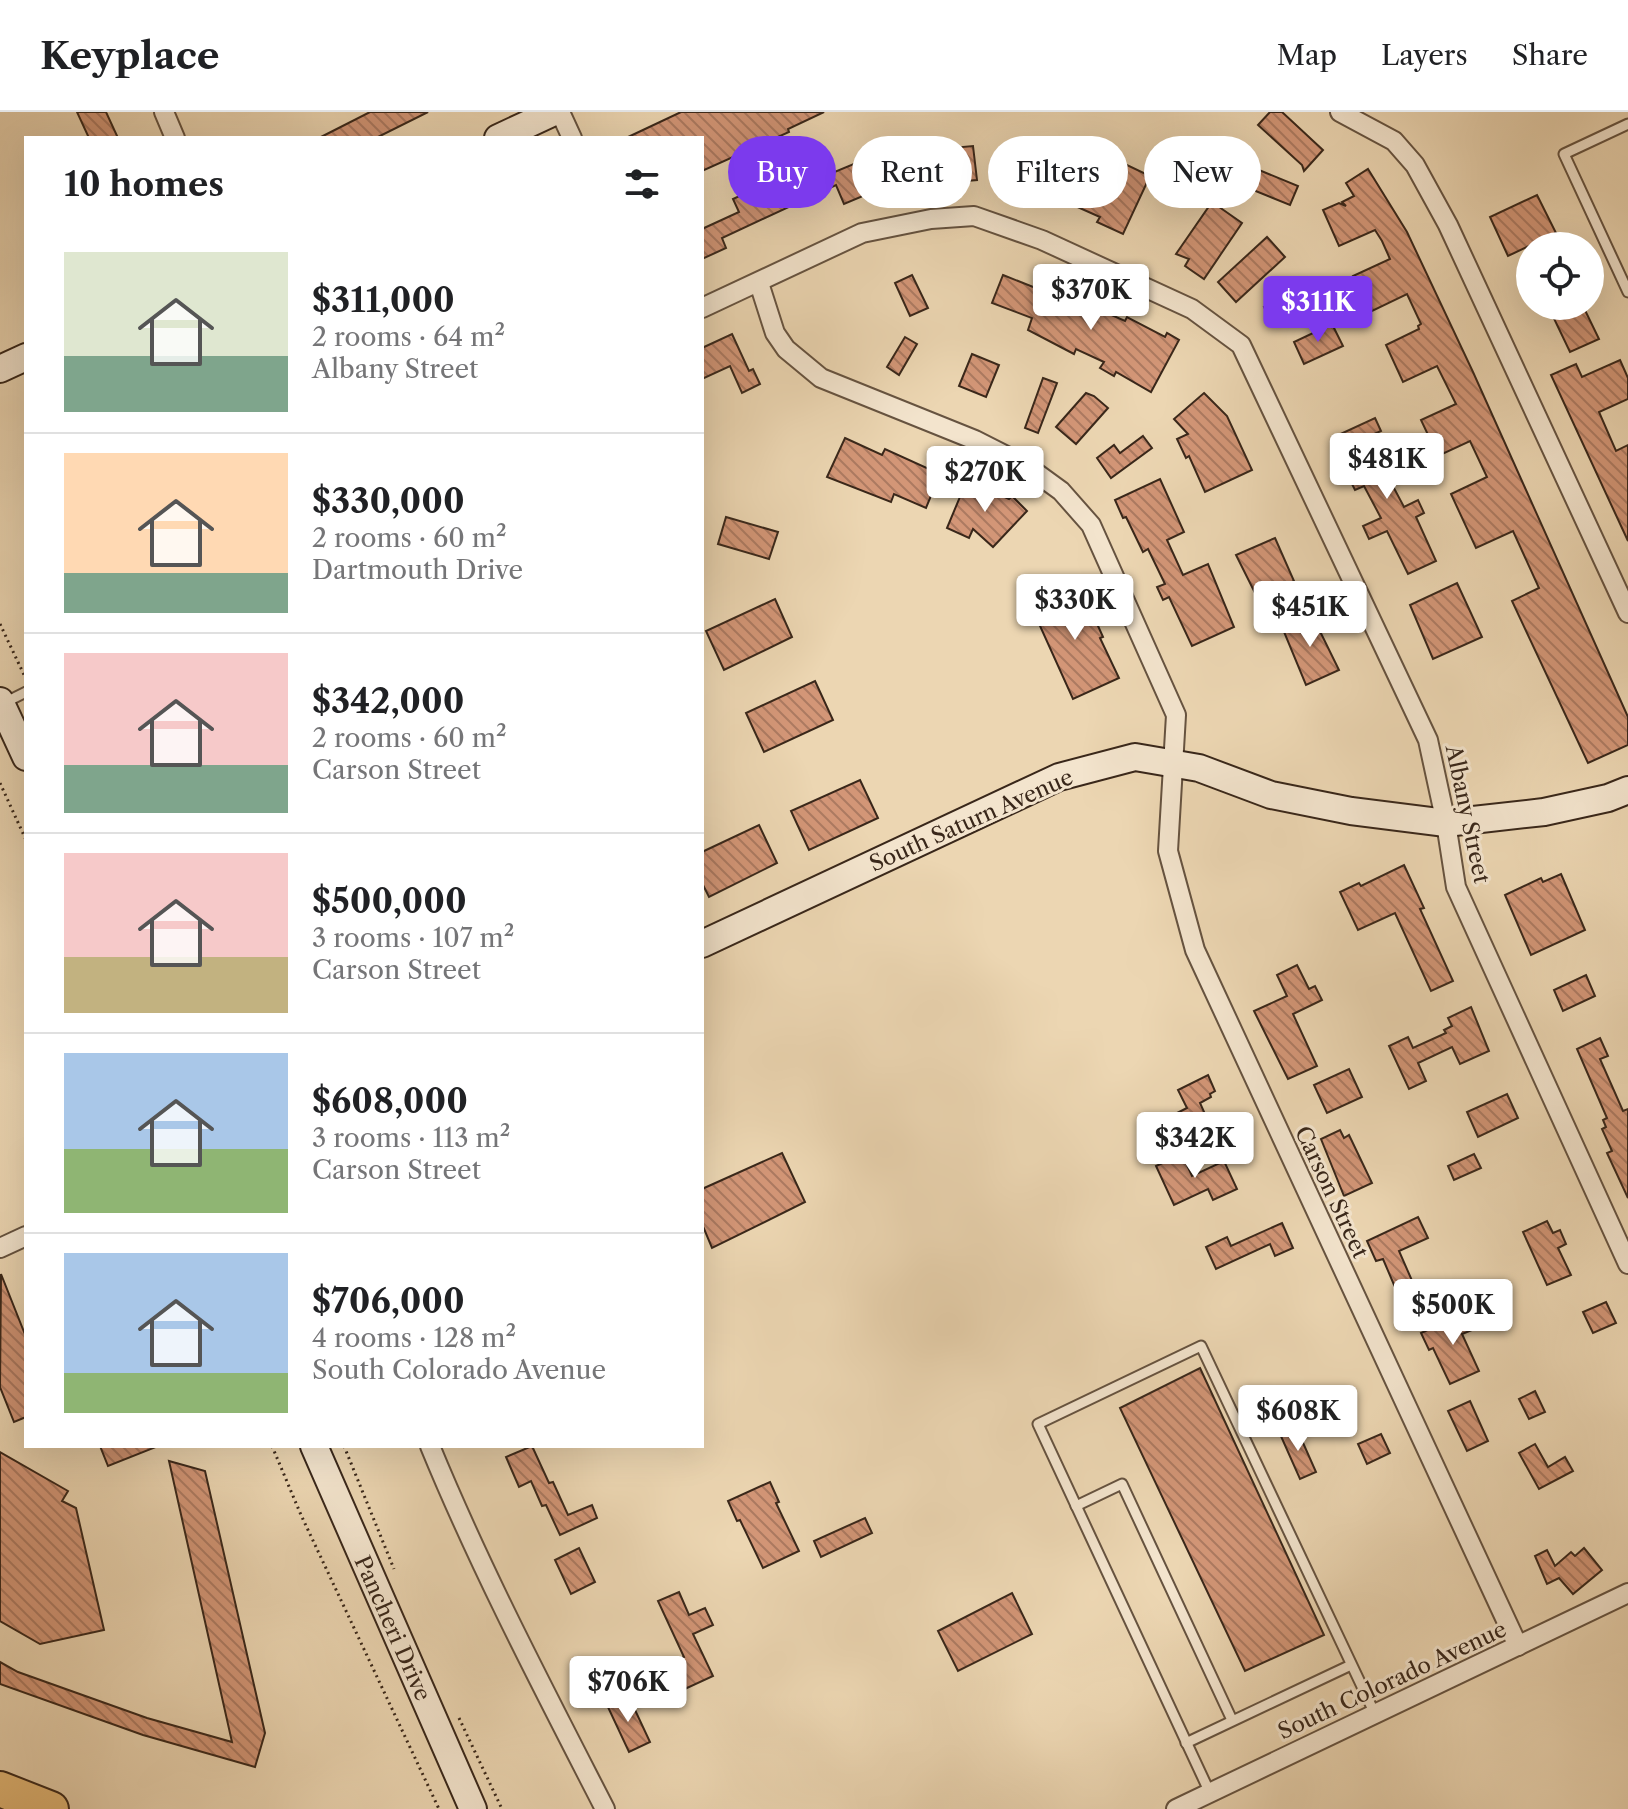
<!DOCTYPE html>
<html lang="en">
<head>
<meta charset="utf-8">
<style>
  body { margin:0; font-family:"Libre Caslon Text",serif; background:#f2f2f2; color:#202124; height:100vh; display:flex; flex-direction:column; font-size:30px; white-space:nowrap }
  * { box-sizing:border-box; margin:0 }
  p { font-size:26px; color:#757577 }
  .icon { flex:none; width:44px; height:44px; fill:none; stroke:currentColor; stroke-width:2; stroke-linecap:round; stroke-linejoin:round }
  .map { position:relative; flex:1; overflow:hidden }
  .sheet { position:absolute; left:24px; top:24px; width:680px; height:1312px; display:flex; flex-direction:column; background:#fff; border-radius:0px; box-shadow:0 8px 32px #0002 }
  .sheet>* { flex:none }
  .banner { position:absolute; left:728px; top:24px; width:760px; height:72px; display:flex; gap:16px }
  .controls { position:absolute; left:1516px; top:120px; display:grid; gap:16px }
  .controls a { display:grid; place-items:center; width:88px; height:88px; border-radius:50%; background:#fff; box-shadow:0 8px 32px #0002; font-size:40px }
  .price { position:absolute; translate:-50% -68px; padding:0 18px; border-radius:8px; background:#fff; color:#222; font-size:26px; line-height:52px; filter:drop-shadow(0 2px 4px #0008) }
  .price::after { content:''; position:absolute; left:50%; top:48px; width:24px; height:18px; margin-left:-12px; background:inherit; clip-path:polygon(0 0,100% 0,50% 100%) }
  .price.active { background:#7c3aed; color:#fff }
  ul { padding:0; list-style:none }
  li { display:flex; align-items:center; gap:24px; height:200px; padding:0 40px }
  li+li { border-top:2px solid #e0e0e0 }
  li span { display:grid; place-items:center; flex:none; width:224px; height:160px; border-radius:0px; color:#555 }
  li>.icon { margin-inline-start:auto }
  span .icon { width:96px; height:96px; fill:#fffc; stroke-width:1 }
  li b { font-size:34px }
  h2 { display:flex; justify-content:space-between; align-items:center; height:96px; padding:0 40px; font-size:34px }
  .chip { padding:0 28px; border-radius:36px; background:#fff; box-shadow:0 8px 32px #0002; font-size:28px; line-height:72px }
  .chip.active { background:#7c3aed; color:#fff }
  header { display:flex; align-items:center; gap:48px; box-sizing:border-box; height:112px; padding:0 40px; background:#fff; border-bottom:2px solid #e0e0e0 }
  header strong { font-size:38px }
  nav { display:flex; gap:44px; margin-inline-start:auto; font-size:28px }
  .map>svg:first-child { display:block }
</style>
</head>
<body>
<header>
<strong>Keyplace</strong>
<nav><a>Map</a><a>Layers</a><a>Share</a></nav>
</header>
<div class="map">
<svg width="1628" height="1697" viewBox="0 0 1628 1697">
  <defs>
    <pattern id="building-back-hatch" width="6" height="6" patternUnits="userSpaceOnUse" patternTransform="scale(2)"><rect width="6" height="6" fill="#d39677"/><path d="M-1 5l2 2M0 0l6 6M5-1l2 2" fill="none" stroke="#ac7a61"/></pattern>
  </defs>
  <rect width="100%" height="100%" fill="#ecd6b2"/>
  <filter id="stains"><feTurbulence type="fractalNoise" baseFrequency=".0025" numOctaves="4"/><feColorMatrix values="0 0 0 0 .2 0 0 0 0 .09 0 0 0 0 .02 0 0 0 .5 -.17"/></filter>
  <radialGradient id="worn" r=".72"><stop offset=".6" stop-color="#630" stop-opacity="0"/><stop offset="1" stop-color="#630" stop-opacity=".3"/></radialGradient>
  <!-- building -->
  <g fill="url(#building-back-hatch)" stroke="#39271a" stroke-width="2">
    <path d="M77,0H106L118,26H89Z"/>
    <path d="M370,0H428L376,26H319Z"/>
    <path d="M681,0H824L788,17L789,20L702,59V26H626Z"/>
    <path d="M1270,0H1282L1323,38L1304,59L1302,53L1258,13Z"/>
    <path d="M1191,30L1298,74L1290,93L1184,50Z"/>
    <path d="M1035,32L1119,64L1125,52L1150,64L1123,122L1097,110L1100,105L1019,69Z"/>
    <path d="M973,34L977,68L908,74V65L844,92L836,73L722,126L726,136L702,147V117L739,100L733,87L806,53L813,69L885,39L886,42Z"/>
    <path d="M1368,57L1407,120L1473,260L1628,605V633L1588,651L1512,489L1539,476L1513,419L1476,436L1451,382L1487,365L1470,329L1438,344L1421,308L1456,292L1437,254L1403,270L1386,233L1419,217L1418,214L1421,212L1407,182L1370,200L1353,164L1390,147L1382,129L1375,118L1339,134L1323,98L1339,91L1346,94L1342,90L1354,84L1346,71Z"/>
    <path d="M1537,83L1556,121L1508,144L1490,105Z"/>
    <path d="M1212,90L1242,111L1204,167L1185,154L1189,147L1176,142Z"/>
    <path d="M1267,125L1285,145L1236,190L1218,170Z"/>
    <path d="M912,163L928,196L910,204L895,171Z"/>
    <path d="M1003,163L1078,193L1080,189L1125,209L1127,205L1165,225L1167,221L1179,228L1151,280L1116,260L1114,264L1100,256L1104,250L1076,237L1074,242L1028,218L1032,206L992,191Z"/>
    <path d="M1311,168L1319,184L1272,211L1264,195Z"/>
    <path d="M1548,194H1583L1599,227L1570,240Z"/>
    <path d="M1332,212L1343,234L1304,252L1294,230Z"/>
    <path d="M732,222L749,259L753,257L760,272L742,281L730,254L702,267V236Z"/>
    <path d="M905,225L917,232L899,263L887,255Z"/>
    <path d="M972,242L999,253L986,285L959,274Z"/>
    <path d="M1620,248L1628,266V287L1599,300L1616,339L1628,333V429L1551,263L1576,252L1582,265Z"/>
    <path d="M1043,266L1057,271L1038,321L1025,316Z"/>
    <path d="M1086,281L1094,284L1108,296L1076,332L1056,315Z"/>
    <path d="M1204,281L1227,304L1252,358L1205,380L1189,344L1186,346L1177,327L1188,322L1174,307Z"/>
    <path d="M1375,306L1381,319L1354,331L1366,358L1394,345L1400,357L1387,363L1404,395L1418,388L1424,401L1416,405L1436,449L1408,462L1387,419L1369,427L1363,414L1381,406L1364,374L1355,378L1346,360L1350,358L1334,325Z"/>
    <path d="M1143,324L1152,336L1111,366L1097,346L1114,333L1120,341Z"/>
    <path d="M845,326L882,343L885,337L940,362L926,396L894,382L891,390L827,365Z"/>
    <path d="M1160,367L1184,420L1167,428L1183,463L1208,452L1234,515L1192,534L1169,485L1163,488L1157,475L1165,472L1148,437L1143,440L1126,405L1123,406L1115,388Z"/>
    <path d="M967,368L1009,387L1012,384L1027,399L993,435L973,417L969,426L947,416Z"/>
    <path d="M726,405L778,420L769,447L718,432Z"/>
    <path d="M1275,426L1294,469L1258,487L1236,443Z"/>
    <path d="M1457,471L1482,525L1433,547L1410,493Z"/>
    <path d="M1077,473L1094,505L1103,525L1100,526L1119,566L1073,587L1031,494Z"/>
    <path d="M775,487L792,525L724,558L706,519Z"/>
    <path d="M1311,501L1339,558L1306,573L1282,515Z"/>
    <path d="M815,569L833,608L764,640L746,601Z"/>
    <path d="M860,668L878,706L809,738L791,699Z"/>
    <path d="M759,713L777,751L709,785L702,771V740Z"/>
    <path d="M1404,753L1424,796L1420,797L1453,869L1431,879L1395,801L1358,818L1340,780L1359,771L1361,774Z"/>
    <path d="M1561,762L1585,818L1531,843L1505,783L1541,766L1543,770Z"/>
    <path d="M1297,853L1309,877L1315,874L1322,888L1293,902L1317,954L1288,967L1254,899L1287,884L1277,863Z"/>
    <path d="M1586,863L1595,884L1563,899L1554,878Z"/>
    <path d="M1471,895L1489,939L1460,952L1452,935L1418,951L1426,969L1409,977L1389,934L1408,925L1413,936L1446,921L1444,918L1452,914L1448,906Z"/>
    <path d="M1600,926L1608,944L1600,947L1623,999L1628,997V1086L1607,1041L1612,1039L1602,1017L1606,1015L1603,1008L1607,1006L1577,937Z"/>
    <path d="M1349,957L1362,985L1327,1001L1314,973Z"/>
    <path d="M1208,963L1215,979L1210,982L1211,985L1200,991L1213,1020L1191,1030L1177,1001L1187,996L1178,978Z"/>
    <path d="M1507,982L1518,1006L1478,1025L1467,1000Z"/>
    <path d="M1340,1018L1344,1026L1349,1023L1372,1071L1344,1084L1321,1027Z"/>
    <path d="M782,1041L805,1090L712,1136L702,1112V1077Z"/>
    <path d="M1182,1042L1192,1064L1224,1049L1237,1077L1213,1088L1208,1077L1174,1093L1156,1054Z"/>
    <path d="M1474,1042L1481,1056L1454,1068L1448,1054Z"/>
    <path d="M1418,1105L1428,1126L1399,1139L1417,1180L1400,1187L1383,1147L1376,1149L1367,1129Z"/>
    <path d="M1547,1109L1553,1121L1560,1118L1566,1132L1558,1136L1571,1163L1547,1173L1523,1120Z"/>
    <path d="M1282,1111L1293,1136L1275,1144L1270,1132L1216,1157L1206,1135L1227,1125L1231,1134Z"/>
    <path d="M1,1162L26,1225V1305L14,1310L0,1275Z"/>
    <path d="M1606,1190L1616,1211L1593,1221L1583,1200Z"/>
    <path d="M1469,1199L1477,1216L1462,1222L1479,1259L1450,1272L1433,1236L1429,1238L1421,1221Z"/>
    <path d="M1200,1256L1324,1523L1245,1559L1120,1296Z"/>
    <path d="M1535,1279L1545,1300L1529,1307L1519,1287Z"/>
    <path d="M1470,1289L1488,1329L1467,1339L1448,1299Z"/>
    <path d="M1296,1315L1316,1360L1300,1367L1280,1322Z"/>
    <path d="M1381,1322L1390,1341L1367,1352L1358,1332Z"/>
    <path d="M1535,1332L1548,1355L1565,1345L1573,1359L1539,1377L1519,1341Z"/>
    <path d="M100,1334H155L156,1335L108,1354Z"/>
    <path d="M532,1334L549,1371L553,1370L568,1403L592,1393L597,1406L560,1423L546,1393L542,1394L531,1369L519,1375L506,1345Z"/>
    <path d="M0,1340L68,1379L62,1389L76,1396L104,1518L40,1532L0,1509Z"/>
    <path d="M169,1349L205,1359L265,1621L255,1655L143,1623L0,1572V1550L18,1560L147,1606L232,1630Z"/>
    <path d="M770,1370L779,1390L776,1391L799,1439L763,1456L740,1408L737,1409L728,1389Z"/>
    <path d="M865,1406L872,1421L821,1445L814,1429Z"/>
    <path d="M579,1436L595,1470L571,1482L555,1448Z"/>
    <path d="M1584,1436L1602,1458L1573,1482L1559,1466L1547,1472L1535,1444L1547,1438L1555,1454L1571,1440L1575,1444Z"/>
    <path d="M679,1480L689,1503L705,1496L713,1513L693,1522L713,1564L672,1583L660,1556L684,1545L658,1489Z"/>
    <path d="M1012,1481L1032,1522L958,1559L938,1519Z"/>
    <path d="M628,1583L650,1630L629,1640L607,1593Z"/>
  </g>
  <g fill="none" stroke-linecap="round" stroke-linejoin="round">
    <!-- lane casing -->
    <g stroke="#665340" stroke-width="13">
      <g id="lane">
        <path d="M1628,12L1564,42L1628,180"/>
        <path d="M4,591L26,580"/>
        <path d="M1076,1394L1122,1372L1232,1608"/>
        <path d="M1186,1631L1351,1553"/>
        <path d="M1210,1681L1038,1312L1201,1234L1375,1602"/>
      </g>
    </g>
    <!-- street casing -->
    <g stroke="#665340" stroke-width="22">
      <g id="street">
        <path d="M164,0L175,26"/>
        <path d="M560,0L572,26"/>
        <path d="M1340,0L1394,29L1415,53L1448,113L1628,501"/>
        <path d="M759,171L775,221L786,237L821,266L975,328L1028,355L1061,379L1091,413L1176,603L1168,739L1195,838L1518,1534"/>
        <path d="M702,196L862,121L931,107L974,104L1042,128L1192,197L1241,233L1428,628L1446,711L1456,775L1628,1152"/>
        <path d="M0,1136L26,1124"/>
        <path d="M430,1334C481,1458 544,1578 605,1697"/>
        <path d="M1176,1697L1628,1481"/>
      </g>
    </g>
    <!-- secondary casing -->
    <g stroke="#39271a" stroke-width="30">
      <g id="secondary">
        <path d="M498,26L554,0"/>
        <path d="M0,257L26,245"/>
        <path d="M0,589L26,645"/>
        <path d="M702,832L1059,665L1135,645L1199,656L1271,683L1351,699L1446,711L1544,700L1608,686L1628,678"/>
        <path d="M314,1334L473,1697"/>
      </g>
    </g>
    <!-- highway casing -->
    <g stroke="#39271a" stroke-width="38">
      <path id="highway" d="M0,1677L51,1697"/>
    </g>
    <!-- path -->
    <g stroke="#39271a" stroke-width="3" stroke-dasharray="2 4" stroke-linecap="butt">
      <path d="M0,512L26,567"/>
      <path d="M0,671L26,728"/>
      <path d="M272,1334L301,1403L439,1697"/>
      <path d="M344,1334L394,1457"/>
      <path d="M459,1606L502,1697"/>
    </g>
    <!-- lane -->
    <use href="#lane" stroke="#f3e4cd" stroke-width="9"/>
    <!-- street -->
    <use href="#street" stroke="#f3e4cd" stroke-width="18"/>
    <!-- secondary -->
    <use href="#secondary" stroke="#f3e4cd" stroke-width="26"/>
    <!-- highway -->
    <use href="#highway" stroke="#e6bb79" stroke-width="34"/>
  </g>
  <g text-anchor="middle" stroke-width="6" stroke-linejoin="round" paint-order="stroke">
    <!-- street labels -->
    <g font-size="22" fill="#39271a" stroke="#f3e4cd">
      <text transform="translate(1468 702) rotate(78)" y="8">Albany Street</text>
      <text transform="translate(971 708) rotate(-24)" y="8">South Saturn Avenue</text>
      <text transform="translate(1332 1080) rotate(65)" y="8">Carson Street</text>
      <text transform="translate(393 1516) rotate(66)" y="8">Pancheri Drive</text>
      <text transform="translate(1392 1568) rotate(-25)" y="8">South Colorado Avenue</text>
    </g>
  </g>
  <rect width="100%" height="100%" filter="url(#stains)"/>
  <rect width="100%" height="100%" fill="url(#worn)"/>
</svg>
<div class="controls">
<a><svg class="icon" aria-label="locate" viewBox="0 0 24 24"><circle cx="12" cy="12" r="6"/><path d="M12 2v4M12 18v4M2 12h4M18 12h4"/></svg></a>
</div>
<b class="price" style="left:1091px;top:220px">$370K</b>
<b class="price active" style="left:1318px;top:232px">$311K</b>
<b class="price" style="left:1387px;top:389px">$481K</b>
<b class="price" style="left:985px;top:402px">$270K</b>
<b class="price" style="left:1075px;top:530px">$330K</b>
<b class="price" style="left:1310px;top:537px">$451K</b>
<b class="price" style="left:1195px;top:1068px">$342K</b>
<b class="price" style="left:1453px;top:1235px">$500K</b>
<b class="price" style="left:1298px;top:1341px">$608K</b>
<b class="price" style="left:628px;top:1612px">$706K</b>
<div class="banner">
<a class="chip active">Buy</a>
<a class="chip">Rent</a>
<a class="chip">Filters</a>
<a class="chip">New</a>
</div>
<section class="sheet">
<h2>10 homes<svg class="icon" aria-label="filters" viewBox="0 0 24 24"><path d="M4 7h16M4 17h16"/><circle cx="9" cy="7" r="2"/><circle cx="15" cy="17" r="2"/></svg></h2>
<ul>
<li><span style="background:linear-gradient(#dfe7d0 65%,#7fa58c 0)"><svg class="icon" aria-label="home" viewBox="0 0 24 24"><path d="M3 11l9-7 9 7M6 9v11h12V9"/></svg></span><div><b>$311,000</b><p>2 rooms · 64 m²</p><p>Albany Street</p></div></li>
<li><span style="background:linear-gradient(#ffd9b3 75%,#7fa58c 0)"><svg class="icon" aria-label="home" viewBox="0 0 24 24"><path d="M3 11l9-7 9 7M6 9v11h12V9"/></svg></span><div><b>$330,000</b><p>2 rooms · 60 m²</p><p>Dartmouth Drive</p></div></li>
<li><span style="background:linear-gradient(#f6c9c9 70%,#7fa58c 0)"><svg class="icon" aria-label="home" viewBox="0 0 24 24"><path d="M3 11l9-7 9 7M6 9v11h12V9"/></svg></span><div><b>$342,000</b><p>2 rooms · 60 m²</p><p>Carson Street</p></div></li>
<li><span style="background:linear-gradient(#f6c9c9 65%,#c2b280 0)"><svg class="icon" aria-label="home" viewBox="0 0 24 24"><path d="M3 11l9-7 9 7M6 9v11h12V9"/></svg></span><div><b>$500,000</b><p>3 rooms · 107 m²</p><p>Carson Street</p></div></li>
<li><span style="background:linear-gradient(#a9c7e8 60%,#8fb573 0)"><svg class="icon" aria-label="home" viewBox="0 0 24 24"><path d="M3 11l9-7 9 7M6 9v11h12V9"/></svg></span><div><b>$608,000</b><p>3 rooms · 113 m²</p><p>Carson Street</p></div></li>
<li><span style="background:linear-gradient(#a9c7e8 75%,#8fb573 0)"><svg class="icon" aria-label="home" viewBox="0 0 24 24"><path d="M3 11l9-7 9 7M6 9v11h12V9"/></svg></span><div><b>$706,000</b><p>4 rooms · 128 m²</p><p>South Colorado Avenue</p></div></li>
</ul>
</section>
</div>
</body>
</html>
